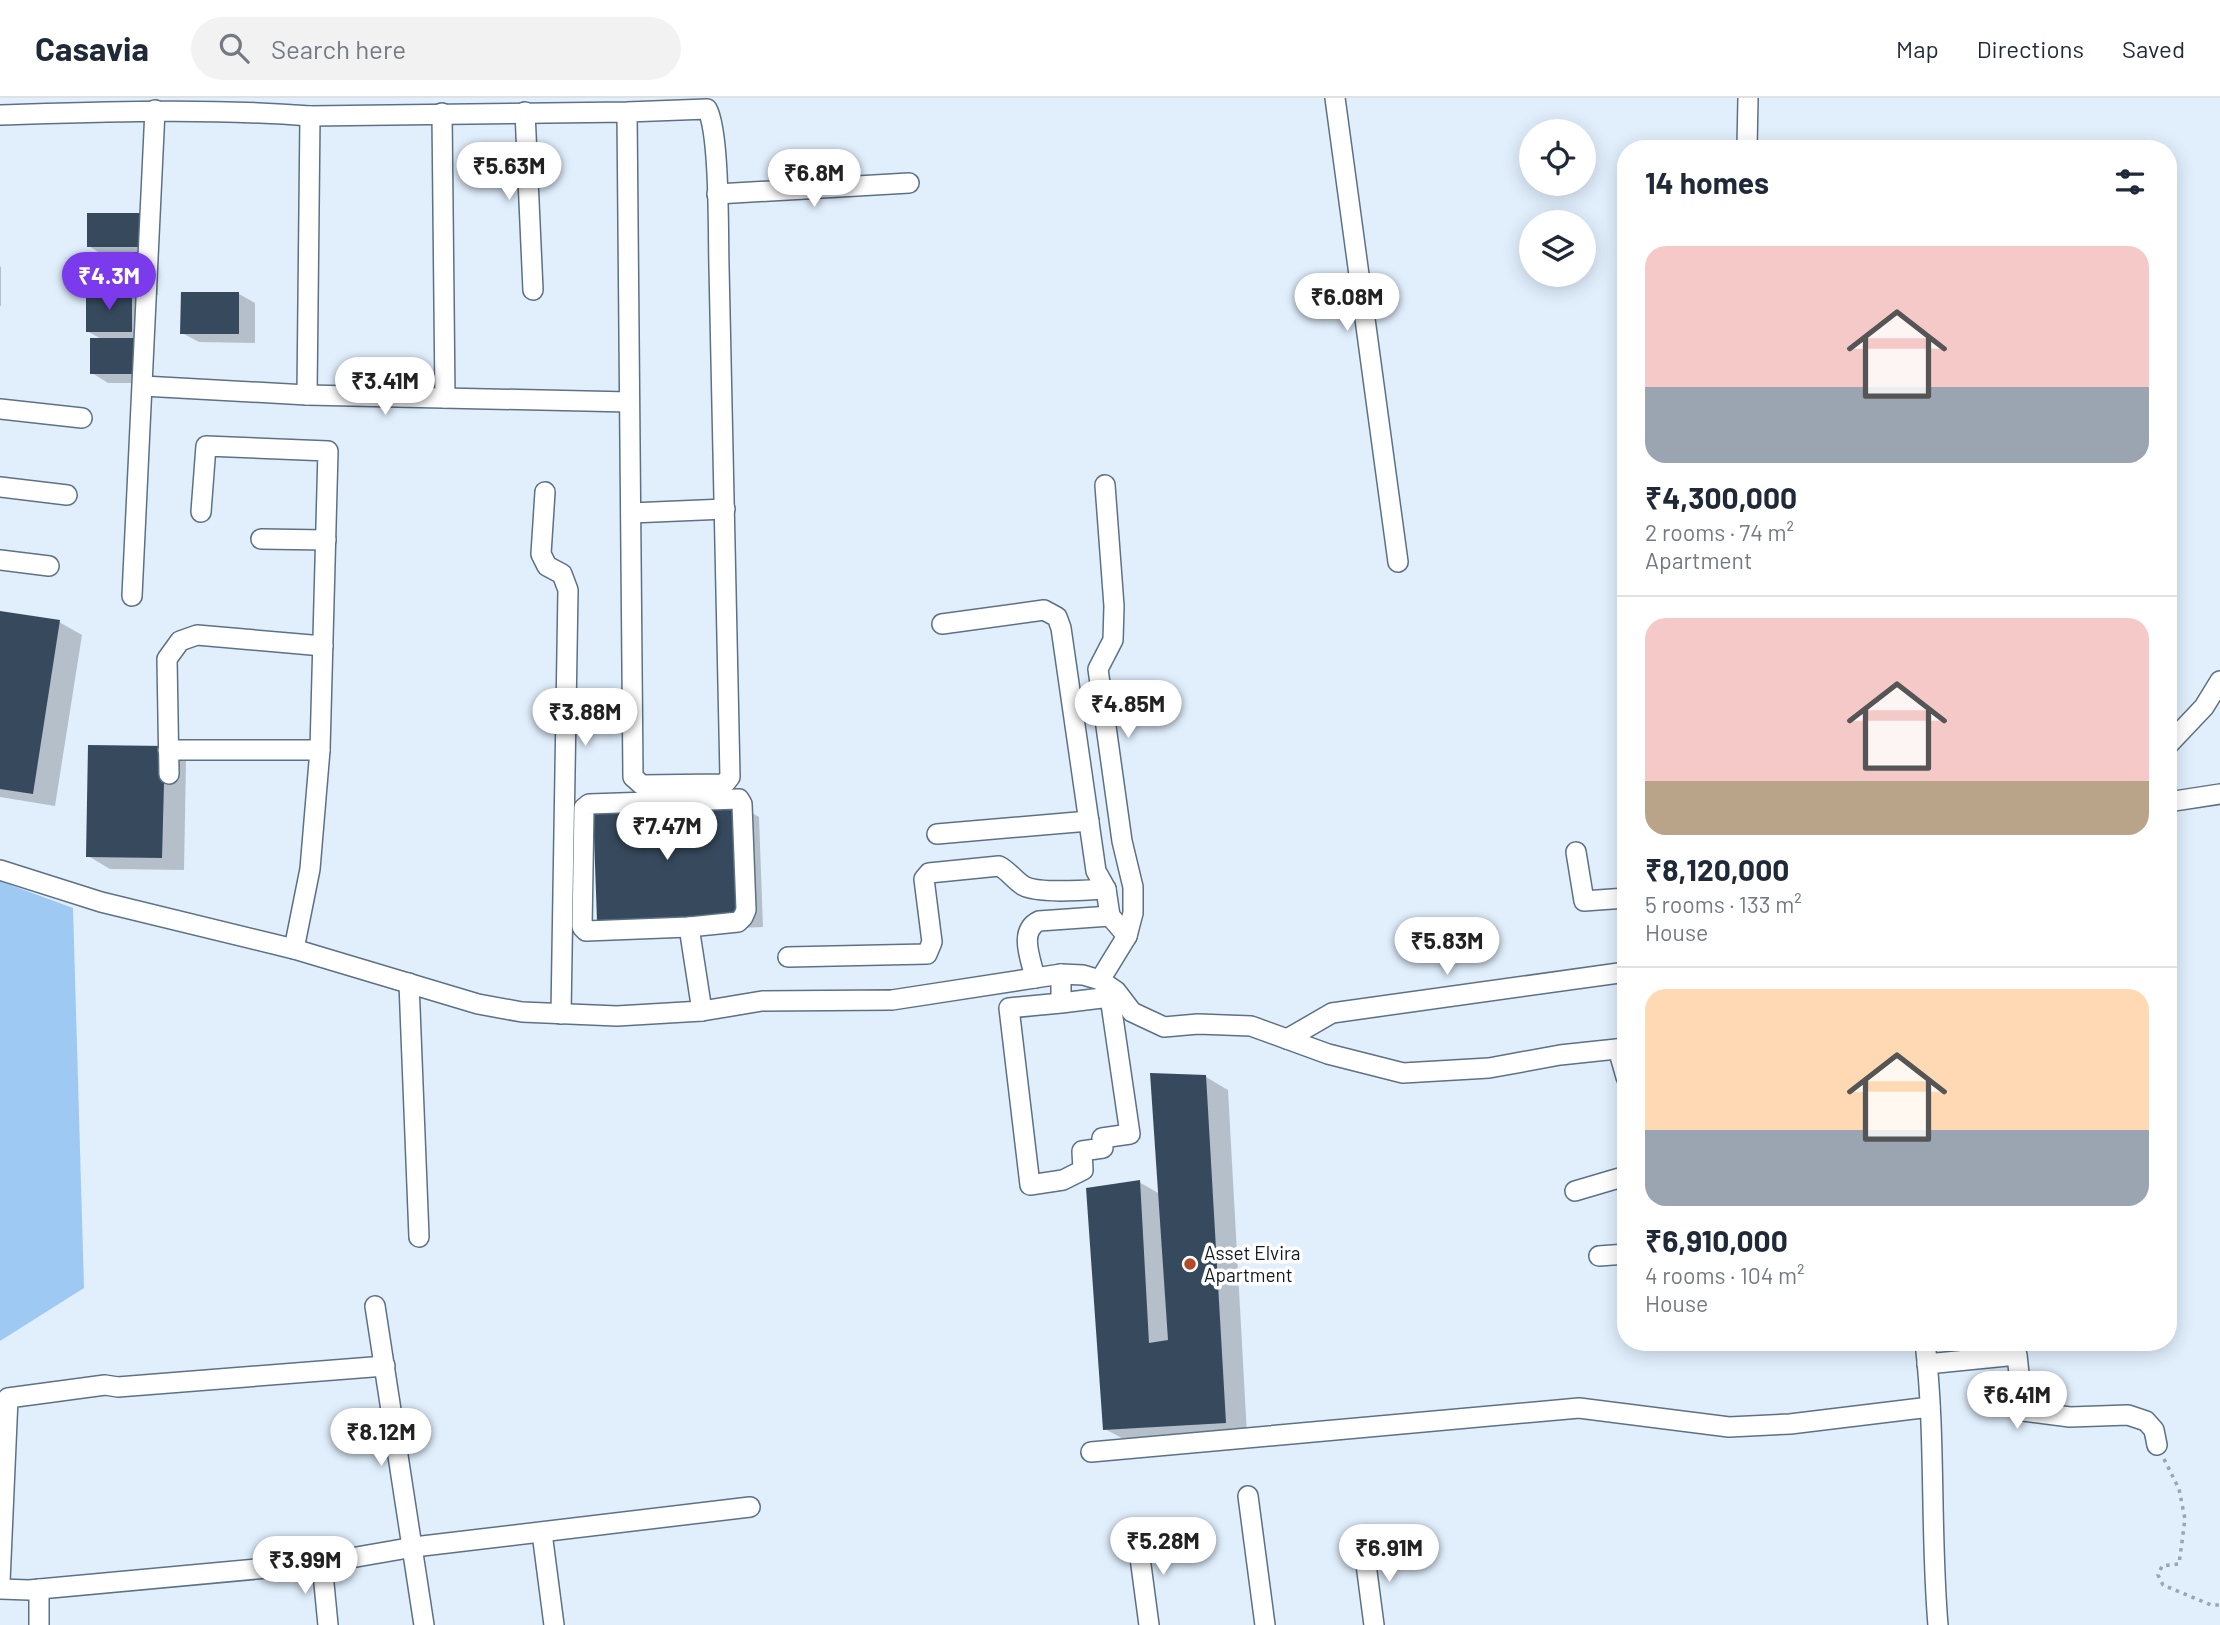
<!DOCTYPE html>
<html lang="en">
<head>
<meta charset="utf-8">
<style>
  body { margin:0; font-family:Barlow,sans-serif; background:#f2f2f3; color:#1f2937; height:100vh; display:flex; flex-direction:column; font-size:26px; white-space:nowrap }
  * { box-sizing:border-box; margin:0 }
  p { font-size:23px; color:#747a83 }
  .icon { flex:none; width:38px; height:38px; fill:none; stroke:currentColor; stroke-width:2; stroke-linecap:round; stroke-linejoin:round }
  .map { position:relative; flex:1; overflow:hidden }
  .panel { position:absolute; left:1617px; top:42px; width:560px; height:1211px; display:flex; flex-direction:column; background:#fff; border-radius:28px; box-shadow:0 4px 18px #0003 }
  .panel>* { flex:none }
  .tools { position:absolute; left:1519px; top:21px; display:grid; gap:14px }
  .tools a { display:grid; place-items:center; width:77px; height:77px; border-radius:50%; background:#fff; box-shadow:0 4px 18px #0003; font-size:35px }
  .price { position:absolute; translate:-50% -60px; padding:0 16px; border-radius:24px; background:#fff; color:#222; font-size:23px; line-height:46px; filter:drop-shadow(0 2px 4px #0008) }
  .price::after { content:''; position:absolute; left:50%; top:42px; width:21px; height:16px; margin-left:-10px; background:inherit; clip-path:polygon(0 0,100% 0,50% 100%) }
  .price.active { background:#7c3aed; color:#fff }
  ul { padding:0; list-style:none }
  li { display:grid; align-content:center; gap:14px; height:371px; padding:0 28px }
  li+li { border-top:2px solid #e0e1e3 }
  li span { display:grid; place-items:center; height:217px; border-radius:21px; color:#555 }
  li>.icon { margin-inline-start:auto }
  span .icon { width:126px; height:126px; fill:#fffc; stroke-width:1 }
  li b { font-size:30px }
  h2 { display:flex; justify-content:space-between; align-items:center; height:84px; padding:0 28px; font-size:30px }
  header { display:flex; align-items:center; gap:42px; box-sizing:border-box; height:98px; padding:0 35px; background:#fff; border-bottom:2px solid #e0e1e3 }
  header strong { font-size:33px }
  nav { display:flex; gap:38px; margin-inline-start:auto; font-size:24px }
  .search { width:490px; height:63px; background:#f2f2f3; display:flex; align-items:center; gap:18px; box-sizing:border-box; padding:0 24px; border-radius:38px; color:#747a83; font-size:26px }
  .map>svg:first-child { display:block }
</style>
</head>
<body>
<header>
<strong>Casavia</strong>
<div class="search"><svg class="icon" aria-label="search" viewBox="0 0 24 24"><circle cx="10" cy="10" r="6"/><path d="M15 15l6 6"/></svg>Search here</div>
<nav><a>Map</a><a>Directions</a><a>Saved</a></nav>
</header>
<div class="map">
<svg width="2220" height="1527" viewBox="0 0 2220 1527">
  <rect width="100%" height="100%" fill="#e1effd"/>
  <!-- green -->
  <path fill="#9ec9f2" d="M0,783L73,810L84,1190L0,1243Z"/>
  <!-- shadow -->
  <g fill="#0003">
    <path d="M159,126V158H146L158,165V197H132L148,207L153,251V285H108L92,275L103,242L87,233L104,197L88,188L101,156L89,148Z"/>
    <path d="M0,168L1,169V208H0Z"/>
    <path d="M239,196L255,205V245L199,244L182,235Z"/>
    <path d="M0,515L59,524L82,537L55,708L0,699Z"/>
    <path d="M164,650L186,663L184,772L110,771L88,758Z"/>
    <path d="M736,706L759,719L763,829L621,835L599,822Z"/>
    <path d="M1206,979L1228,992L1247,1337L1127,1343L1105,1331L1139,1084L1160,1096Z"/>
  </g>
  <!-- building -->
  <g fill="#374a5d">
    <rect x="87" y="115" width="56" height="34"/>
    <rect x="86" y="154" width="56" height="35"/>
    <path d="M181,194H239V236H180Z"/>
    <rect x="86" y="195" width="46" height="39"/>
    <path d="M90,240H137L136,276H90Z"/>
    <path d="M0,513L60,522L33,696L0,691Z"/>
    <path d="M88,647L165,648L162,760L86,759Z"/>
    <path d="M737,704L741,817L597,823L593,710Z"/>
    <path d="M1150,975L1206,977L1226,1325L1103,1332L1086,1090L1140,1082L1149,1245L1168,1242Z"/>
  </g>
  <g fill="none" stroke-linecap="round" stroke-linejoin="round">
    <!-- minor casing -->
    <g stroke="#5c7185" stroke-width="22">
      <g id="minor">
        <path d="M1335,0L1398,464"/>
        <path d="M525,14L533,192"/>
        <path d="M442,15L445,300"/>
        <path d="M0,17C103,14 206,10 310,18L627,14L707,11C720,34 718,137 719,169C723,339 727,509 730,679L726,684L721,686L642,687L633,679L627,14"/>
        <path d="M1747,51L1748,0"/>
        <path d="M717,96L909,85"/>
        <path d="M143,288L307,297L629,304"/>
        <path d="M307,297L310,18"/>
        <path d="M0,311L82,320"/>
        <path d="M0,389L67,397"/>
        <path d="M545,394L541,456L547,468L562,476L568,492L561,916"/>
        <path d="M201,414L206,348L328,353L320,652L310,771L294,851"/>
        <path d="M631,415L725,411"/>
        <path d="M261,441L326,442"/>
        <path d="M0,462L49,468"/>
        <path d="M132,498L155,12"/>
        <path d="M942,526L1044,512L1057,519L1061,530L1096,773L1106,791L1110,818L1127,838"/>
        <path d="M2168,647L2204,609L2220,583"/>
        <path d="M168,652H320"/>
        <path d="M169,676L167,561L180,543L197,537L323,548"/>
        <path d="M739,701L742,706L746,812L743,819L738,824L689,829L586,833L582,829L584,710L589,706Z"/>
        <path d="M2168,704L2220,696"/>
        <path d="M937,736L1089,723"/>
        <path d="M1576,754L1584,803L1626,800"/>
        <path d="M0,772L101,804L294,851L478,906L522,914L617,918L702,913L762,903L892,902L1061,876L1083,877L1100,882L1116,893L1132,914L1164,929L1198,926L1251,928L1328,956L1403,975L1489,970L1560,957L1626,950"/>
        <path d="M689,829L702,913"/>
        <path d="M788,859L927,856L932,844L924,781L929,775L999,768C1009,773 1015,783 1024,788C1039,796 1088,792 1106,791"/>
        <path d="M1035,880C1031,861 1018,833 1039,823L1110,818"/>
        <path d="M1100,882L1127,838L1133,815V789L1122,743L1098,571L1113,542L1114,508L1105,387"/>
        <path d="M409,885L419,1139"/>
        <path d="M1061,905L1110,899L1130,1036L1102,1040L1103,1050L1082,1053L1083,1072L1063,1082L1030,1087L1009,910L1061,905V876"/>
        <path d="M1287,941L1332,915L1626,874"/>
        <path d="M1618,951L1626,979"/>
        <path d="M1575,1093L1626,1078"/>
        <path d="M1599,1158L1626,1156"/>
        <path d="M375,1208L424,1527"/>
        <path d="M1925,1244C1936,1338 1930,1433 1938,1527"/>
        <path d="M1927,1266L2017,1257L2023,1313L2070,1319L2128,1317L2146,1323L2154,1332L2157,1347"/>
        <path d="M1091,1354L1579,1310L1729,1329L1790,1326L1930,1309"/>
        <path d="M1248,1398L1265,1527"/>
        <path d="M542,1435L554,1527"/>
        <path d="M1137,1437L1149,1527"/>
        <path d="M1364,1451L1374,1527"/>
        <path d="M322,1465L328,1527"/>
        <path d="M0,1484L8,1300L105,1287L118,1289L385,1268"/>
        <path d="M0,1491L29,1492L322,1465L414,1449L750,1409"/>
        <path d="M39,1527V1491"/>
      </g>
    </g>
    <!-- path -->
    <path stroke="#99a5b1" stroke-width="3.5" stroke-dasharray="3.5 5" stroke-linecap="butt" d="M2164,1361L2179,1391L2185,1421L2179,1466L2162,1468L2158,1477L2163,1487L2211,1507H2220"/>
    <!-- minor -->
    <use href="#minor" stroke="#fff" stroke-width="19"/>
  </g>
  <!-- markers -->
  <circle fill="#b24a28" stroke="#fff" stroke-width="2.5" cx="1190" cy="1166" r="7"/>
  <g text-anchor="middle" stroke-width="7" stroke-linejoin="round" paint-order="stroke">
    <!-- poi labels -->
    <g font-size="19" fill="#111921" stroke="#fff" text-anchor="start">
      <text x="1204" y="1162">Asset Elvira<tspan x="1204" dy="22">Apartment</tspan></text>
    </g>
  </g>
</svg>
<div class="tools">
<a><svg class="icon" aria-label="locate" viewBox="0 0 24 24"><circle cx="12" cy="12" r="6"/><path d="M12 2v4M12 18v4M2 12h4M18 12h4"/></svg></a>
<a><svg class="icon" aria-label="layers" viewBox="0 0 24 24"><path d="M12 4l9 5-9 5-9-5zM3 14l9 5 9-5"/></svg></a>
</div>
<b class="price" style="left:509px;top:104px">₹5.63M</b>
<b class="price" style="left:814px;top:111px">₹6.8M</b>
<b class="price active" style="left:109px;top:214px">₹4.3M</b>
<b class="price" style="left:1347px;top:235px">₹6.08M</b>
<b class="price" style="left:385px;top:319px">₹3.41M</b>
<b class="price" style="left:1128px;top:642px">₹4.85M</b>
<b class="price" style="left:585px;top:650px">₹3.88M</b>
<b class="price" style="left:667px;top:764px">₹7.47M</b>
<b class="price" style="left:1447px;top:879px">₹5.83M</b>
<b class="price" style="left:2017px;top:1333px">₹6.41M</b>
<b class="price" style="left:381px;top:1370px">₹8.12M</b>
<b class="price" style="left:1163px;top:1479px">₹5.28M</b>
<b class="price" style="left:1389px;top:1486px">₹6.91M</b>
<b class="price" style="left:305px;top:1498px">₹3.99M</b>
<section class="panel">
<h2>14 homes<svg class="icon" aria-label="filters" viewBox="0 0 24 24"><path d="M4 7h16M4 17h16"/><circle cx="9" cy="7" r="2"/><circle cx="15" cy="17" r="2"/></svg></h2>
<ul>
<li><span style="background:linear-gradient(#f6c9c9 65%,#9aa5b1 0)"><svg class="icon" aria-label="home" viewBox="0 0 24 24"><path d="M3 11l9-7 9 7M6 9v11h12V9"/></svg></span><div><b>₹4,300,000</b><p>2 rooms · 74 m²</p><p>Apartment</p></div></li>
<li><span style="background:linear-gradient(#f6c9c9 75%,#b9a48a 0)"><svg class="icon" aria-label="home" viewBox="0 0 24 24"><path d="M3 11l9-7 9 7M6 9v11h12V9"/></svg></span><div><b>₹8,120,000</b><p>5 rooms · 133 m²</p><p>House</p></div></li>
<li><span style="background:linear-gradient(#ffd9b3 65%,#9aa5b1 0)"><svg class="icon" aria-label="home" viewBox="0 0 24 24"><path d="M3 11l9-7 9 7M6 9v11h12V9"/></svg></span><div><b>₹6,910,000</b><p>4 rooms · 104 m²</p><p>House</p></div></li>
</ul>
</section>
</div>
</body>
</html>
